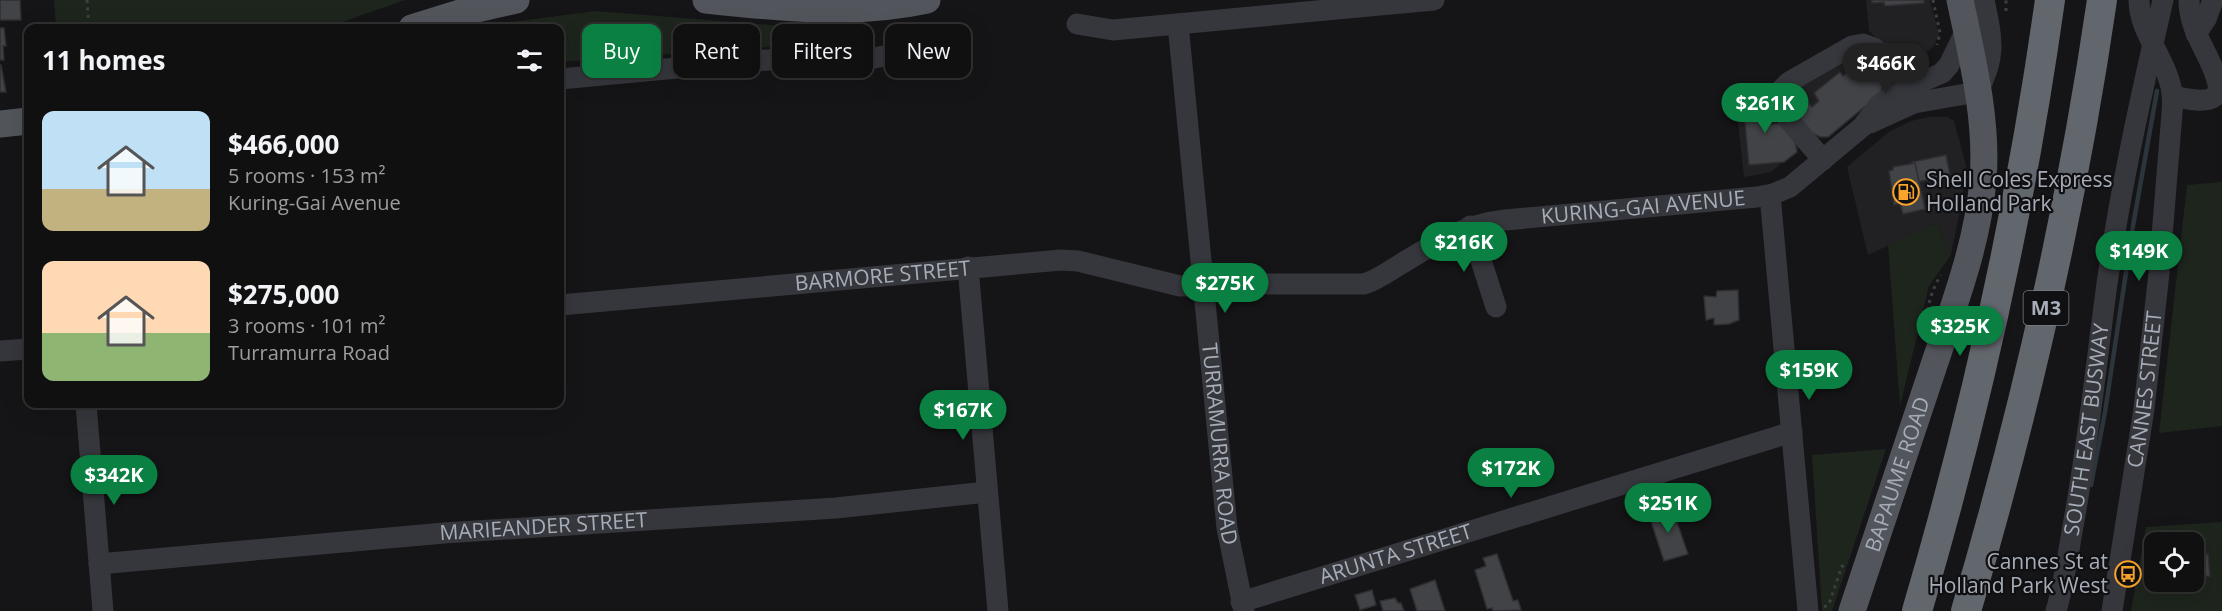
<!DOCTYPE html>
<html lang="en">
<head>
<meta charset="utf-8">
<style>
  body { margin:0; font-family:"Open Sans",sans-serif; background:#1e1e1f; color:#f1f3f6; height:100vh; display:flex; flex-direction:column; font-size:22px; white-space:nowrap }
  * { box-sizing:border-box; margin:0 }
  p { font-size:20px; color:#9c9d9f }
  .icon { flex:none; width:33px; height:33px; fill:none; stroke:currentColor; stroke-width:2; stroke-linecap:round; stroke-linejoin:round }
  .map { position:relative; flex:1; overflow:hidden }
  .panel { position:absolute; left:24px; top:24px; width:540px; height:384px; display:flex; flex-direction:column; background:#101011; border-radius:12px; box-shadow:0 6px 24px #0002,0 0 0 2px #303031 }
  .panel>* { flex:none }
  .hud { position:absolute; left:582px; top:24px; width:570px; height:54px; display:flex; gap:12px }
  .buttons { position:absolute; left:2144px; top:532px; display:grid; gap:12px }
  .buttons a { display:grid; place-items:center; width:60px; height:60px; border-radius:12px; background:#101011; box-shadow:0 6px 24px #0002,0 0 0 2px #303031; font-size:30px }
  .price { position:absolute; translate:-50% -51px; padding:0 14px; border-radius:21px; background:#0b8043; color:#fff; font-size:20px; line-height:39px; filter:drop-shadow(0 2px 3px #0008) }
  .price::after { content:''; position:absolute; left:50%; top:36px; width:18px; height:14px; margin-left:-9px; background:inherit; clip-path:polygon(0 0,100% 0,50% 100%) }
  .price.active { background:#222; color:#fff }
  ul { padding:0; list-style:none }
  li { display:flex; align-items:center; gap:18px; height:150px; padding:0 18px }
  li span { display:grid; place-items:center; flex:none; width:168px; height:120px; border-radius:12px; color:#555 }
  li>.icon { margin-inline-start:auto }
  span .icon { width:72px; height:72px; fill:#fffc; stroke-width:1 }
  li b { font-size:26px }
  h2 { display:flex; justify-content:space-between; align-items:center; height:72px; padding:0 18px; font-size:26px }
  .chip { padding:0 21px; border-radius:12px; background:#101011; box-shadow:0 6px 24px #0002,0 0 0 2px #303031; font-size:21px; line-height:54px }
  .chip.active { background:#0b8043; color:#fff }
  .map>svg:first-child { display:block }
</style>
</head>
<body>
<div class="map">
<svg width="2222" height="611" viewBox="0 0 2222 611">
  <rect width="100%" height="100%" fill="#151517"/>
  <!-- built -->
  <g fill="#212124">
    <path d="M1866,0H1930L1939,35L1933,47L1913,63L1902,62L1869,31Z"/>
    <path d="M1862,53L1882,66L1885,79L1881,93L1828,137H1820L1808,131L1786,102L1787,95Z"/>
    <path d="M1767,86L1768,90L1801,147L1771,172L1744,177L1734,88Z"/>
    <path d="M1929,117H1947L1954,121L1966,165L1964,189L1951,255L1938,226L1934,224L1868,255L1847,167L1889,132L1911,121Z"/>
  </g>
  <!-- green -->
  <g fill="#1d251d" fill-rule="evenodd">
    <path d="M54,0H405L325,28H56Z"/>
    <path d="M596,11L809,28L811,39L783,46L560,62V28H467Z"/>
    <path d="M2222,182V426L2159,433L2187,185Z"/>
    <path d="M1934,224L1938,226L1951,255L1929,286L1900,406L1888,245Z"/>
    <path d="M1886,449L1832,611H1822L1812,455Z"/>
    <path d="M2222,522V611H2131L2146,527ZM2154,543H2193V582H2154Z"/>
  </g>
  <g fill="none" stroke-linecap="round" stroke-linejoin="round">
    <!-- stream -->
    <path stroke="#2b353b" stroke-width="4.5" d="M2091,485L2105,412L2133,226L2157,91"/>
  </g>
  <!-- building -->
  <g fill="#414347" stroke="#2f2f33" stroke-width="1.5">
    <path d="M0,0H20L21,20H0Z"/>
    <path d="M1872,0H1924V3L1885,6L1884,2L1872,3Z"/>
    <path d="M0,28H4L6,46H3L4,60H0Z"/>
    <path d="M1872,55L1882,66L1885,79L1881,93L1828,137H1820L1808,131L1798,118L1800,113L1798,110L1810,104L1812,107L1819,101L1814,93L1840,72L1843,76L1867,56L1868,58Z"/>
    <path d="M1,65L6,92H0V66Z"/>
    <path d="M1763,91L1766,125L1781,123L1795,142L1797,152L1784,162L1749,165L1742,93Z"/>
    <path d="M1946,155L1950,175L1917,182L1912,162Z"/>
    <path d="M1915,163L1925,209L1903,214L1900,203L1894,205L1889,171L1893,170V167Z"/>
    <path d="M1738,290L1739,320L1729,324L1714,325V318L1706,320L1704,296L1716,297L1717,291Z"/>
    <path d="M1661,506L1663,511L1672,508L1688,554L1664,561L1649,515L1653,514L1651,509Z"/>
    <path d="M1497,554L1513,601L1518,600L1521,610L1493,611L1492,608L1487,609L1475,570L1486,566L1483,558Z"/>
    <path d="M2208,554L2210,576L2193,577V555Z"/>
    <path d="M1435,580L1445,611H1417L1410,589Z"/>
    <path d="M1372,590L1376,605L1360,610L1355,595Z"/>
    <path d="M1395,598L1398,603H1401L1404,611H1383L1380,601Z"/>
  </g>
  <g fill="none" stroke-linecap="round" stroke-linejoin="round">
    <!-- path -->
    <g stroke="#3c3f43" stroke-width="3" stroke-dasharray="3 4.5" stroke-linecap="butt">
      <path d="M87,0L89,28"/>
      <path d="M1933,0L1940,33L1937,45"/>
      <path d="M2006,11V0"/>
      <path d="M1924,325C1928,307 1931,290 1941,275"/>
      <path d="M1824,607L1829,604L1842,566L1844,567"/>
    </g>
    <!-- minor -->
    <g stroke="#36373c" stroke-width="21">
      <path d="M1077,24L1113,30L1434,0"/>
      <path id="s1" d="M1178,24L1227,528L1244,611"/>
      <path d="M2196,34L2206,19L2213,0"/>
      <path d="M560,79L751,61L787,59L829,61L874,58L914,50"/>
      <path d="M2173,96C2184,98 2204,104 2214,97C2218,93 2219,89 2218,84C2212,55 2189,34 2189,0"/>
      <path d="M1870,123L1914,103L1977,92C1997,57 1992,38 1984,0"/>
      <path d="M1823,160L1783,113L1777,102V94L1789,82L1852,46L1863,44L1874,48L1925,100"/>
      <path d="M1770,195L1808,611"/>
      <path d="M1470,226L1496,307"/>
      <path d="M968,267L998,611"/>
      <path id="s2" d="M560,305L1061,260L1078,261L1180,286L1245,284H1364C1377,280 1389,271 1401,264C1437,242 1463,225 1505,220L1757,197L1773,194L1790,187L1862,127L1878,106L1892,95L1942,73L1949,65L1966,30"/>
      <path d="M0,351L28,349"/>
      <path d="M86,404L103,611"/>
      <path id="s3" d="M99,564L444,533L836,508L987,492"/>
      <path id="s4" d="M1241,602L1792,432"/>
      <path id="s5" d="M2112,611L2144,409L2159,273L2172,113C2173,101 2173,91 2169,80C2161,53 2139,29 2139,0"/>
    </g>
    <!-- major -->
    <g stroke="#52555b" stroke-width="27">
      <path d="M706,0C779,8 855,16 927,0"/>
      <path d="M412,28L463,12L516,0"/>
      <path d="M0,124L28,121"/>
      <path id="s6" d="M1852,611C1880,529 1907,447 1934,365C1954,305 1978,243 1983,180C1988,121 1972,57 1960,0"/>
    </g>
    <!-- highway -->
    <g stroke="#62666d" stroke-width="30">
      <path d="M1917,611C1976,411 2021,207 2050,0"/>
      <path d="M1966,611C2025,411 2072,207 2102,0"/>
    </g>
    <!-- minor-bridge -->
    <path stroke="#36373c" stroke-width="21" id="s7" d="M2056,611C2064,583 2068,555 2073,526C2086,456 2094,385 2103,314C2116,208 2139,104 2163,0"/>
  </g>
  <!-- icons -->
  <defs>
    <g id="fuel-ring" transform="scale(1.35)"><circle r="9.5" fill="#101012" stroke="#f8a32c" stroke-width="1.5"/><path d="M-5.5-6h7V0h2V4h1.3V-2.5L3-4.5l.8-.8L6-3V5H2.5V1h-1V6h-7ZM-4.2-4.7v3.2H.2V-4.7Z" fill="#f8a32c"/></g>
    <g id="bus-ring" transform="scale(1.35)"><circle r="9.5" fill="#101012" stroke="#f8a32c" stroke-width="1.5"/><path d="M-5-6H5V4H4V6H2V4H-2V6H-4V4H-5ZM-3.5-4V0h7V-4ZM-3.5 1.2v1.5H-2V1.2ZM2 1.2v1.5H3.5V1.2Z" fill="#f8a32c"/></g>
  </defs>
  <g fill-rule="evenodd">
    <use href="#fuel-ring" x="1906" y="192"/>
    <use href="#bus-ring" x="2128" y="574"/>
  </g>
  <g text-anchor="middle" stroke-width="4.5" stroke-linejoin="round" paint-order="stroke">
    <!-- shield labels -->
    <rect fill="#101012" stroke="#797e86" stroke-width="1.5" x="2023.5" y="291" width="45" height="34" rx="4.5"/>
    <g font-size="20" font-weight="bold" fill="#a6adb8">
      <text x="2046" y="315">M3</text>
    </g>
    <!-- poi labels -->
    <g font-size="21" fill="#a6adb8" stroke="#101012" text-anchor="start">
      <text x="1926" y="187">Shell Coles Express<tspan x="1926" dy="24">Holland Park</tspan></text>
      <text x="2108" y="569" text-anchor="end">Cannes St at<tspan x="2108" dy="24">Holland Park West</tspan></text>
    </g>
    <!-- street labels -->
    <g font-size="21" fill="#a6adb8" stroke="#101012">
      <text dy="7" stroke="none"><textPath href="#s2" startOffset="1104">KURING-GAI AVENUE</textPath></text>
      <text dy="7" stroke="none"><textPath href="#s2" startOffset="324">BARMORE STREET</textPath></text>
      <text dy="7" stroke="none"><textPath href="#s5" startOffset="224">CANNES STREET</textPath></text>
      <text dy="7" stroke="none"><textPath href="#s7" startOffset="184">SOUTH EAST BUSWAY</textPath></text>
      <text dy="7" stroke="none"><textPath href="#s1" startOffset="422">TURRAMURRA ROAD</textPath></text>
      <text dy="7" stroke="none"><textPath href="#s6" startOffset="144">BAPAUME ROAD</textPath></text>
      <text dy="7" stroke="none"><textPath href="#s3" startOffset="446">MARIEANDER STREET</textPath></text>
      <text dy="7" stroke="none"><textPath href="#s4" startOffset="162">ARUNTA STREET</textPath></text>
    </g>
  </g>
</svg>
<div class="buttons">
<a><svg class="icon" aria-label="locate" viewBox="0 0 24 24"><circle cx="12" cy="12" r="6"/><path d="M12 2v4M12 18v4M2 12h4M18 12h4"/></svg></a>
</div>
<b class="price active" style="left:1886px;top:94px">$466K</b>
<b class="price" style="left:1765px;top:134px">$261K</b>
<b class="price" style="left:1464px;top:273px">$216K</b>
<b class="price" style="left:2139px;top:282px">$149K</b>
<b class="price" style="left:1225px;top:314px">$275K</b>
<b class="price" style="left:1960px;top:357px">$325K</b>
<b class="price" style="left:1809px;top:401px">$159K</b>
<b class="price" style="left:963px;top:441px">$167K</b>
<b class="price" style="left:1511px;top:499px">$172K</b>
<b class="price" style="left:114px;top:506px">$342K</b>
<b class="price" style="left:1668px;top:534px">$251K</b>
<div class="hud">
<a class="chip active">Buy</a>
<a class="chip">Rent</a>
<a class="chip">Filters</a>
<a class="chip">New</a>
</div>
<section class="panel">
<h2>11 homes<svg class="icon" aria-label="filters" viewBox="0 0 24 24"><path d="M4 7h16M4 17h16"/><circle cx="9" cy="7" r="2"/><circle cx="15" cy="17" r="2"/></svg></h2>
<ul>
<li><span style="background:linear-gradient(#bfe0f5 65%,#c2b280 0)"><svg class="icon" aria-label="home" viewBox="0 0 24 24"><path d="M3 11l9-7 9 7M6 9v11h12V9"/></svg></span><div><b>$466,000</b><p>5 rooms · 153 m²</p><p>Kuring-Gai Avenue</p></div></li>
<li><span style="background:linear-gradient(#ffd9b3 60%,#8fb573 0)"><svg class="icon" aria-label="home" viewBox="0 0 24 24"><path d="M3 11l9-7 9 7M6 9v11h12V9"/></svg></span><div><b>$275,000</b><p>3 rooms · 101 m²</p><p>Turramurra Road</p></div></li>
</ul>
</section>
</div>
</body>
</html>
